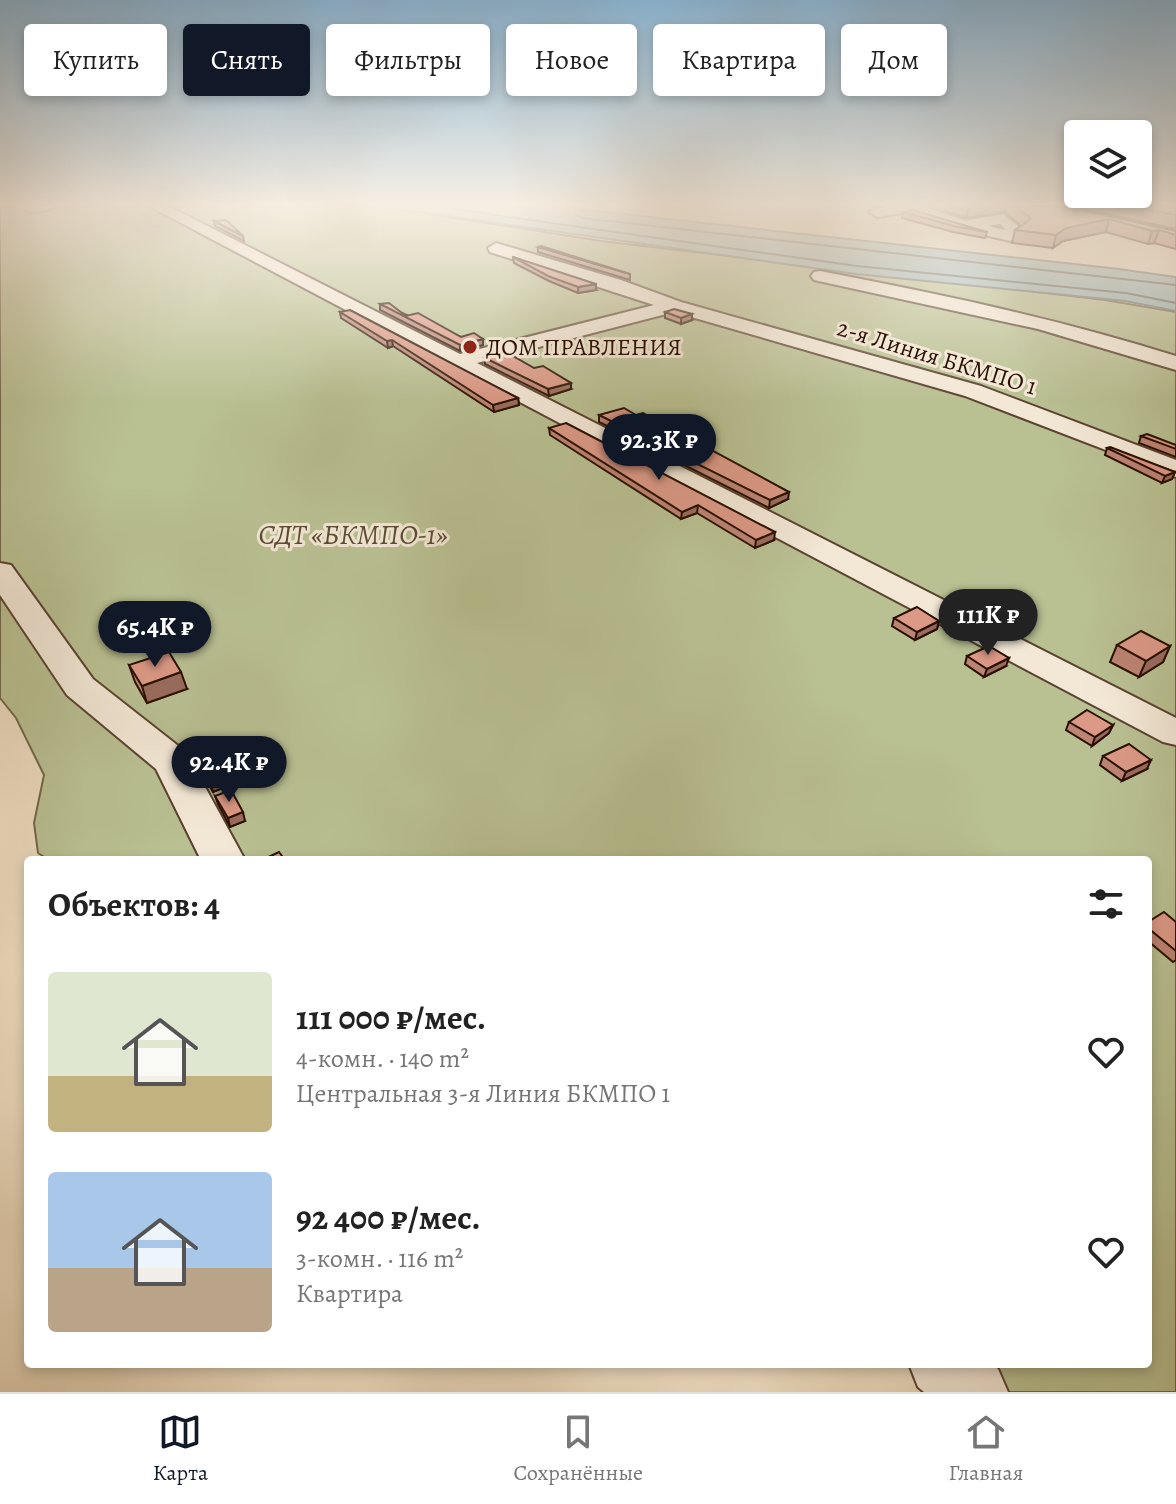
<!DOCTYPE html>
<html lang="ru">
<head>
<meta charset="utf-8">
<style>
  body { margin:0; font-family:Alegreya,serif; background:#f2f2f2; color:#222; height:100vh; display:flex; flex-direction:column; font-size:30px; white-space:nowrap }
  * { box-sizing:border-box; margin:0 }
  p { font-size:26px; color:#767676 }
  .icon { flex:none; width:44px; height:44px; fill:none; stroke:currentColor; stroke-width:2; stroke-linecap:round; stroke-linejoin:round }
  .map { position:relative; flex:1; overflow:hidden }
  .details { position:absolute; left:24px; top:856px; width:1128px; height:512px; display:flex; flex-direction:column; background:#fff; border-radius:8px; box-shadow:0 4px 12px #0003 }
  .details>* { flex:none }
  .guide { position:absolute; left:24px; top:24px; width:1128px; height:72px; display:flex; gap:16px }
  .tools { position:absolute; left:1064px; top:120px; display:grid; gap:16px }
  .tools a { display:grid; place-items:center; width:88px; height:88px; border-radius:8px; background:#fff; box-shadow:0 4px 12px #0003; font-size:40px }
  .price { position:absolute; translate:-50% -68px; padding:0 18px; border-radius:28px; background:#111827; color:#fff; font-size:26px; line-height:52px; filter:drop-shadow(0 2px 4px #0008) }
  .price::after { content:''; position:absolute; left:50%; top:48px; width:24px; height:18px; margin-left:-12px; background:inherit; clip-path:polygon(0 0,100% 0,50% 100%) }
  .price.on { background:#222; color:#fff }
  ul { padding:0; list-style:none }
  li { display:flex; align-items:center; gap:24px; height:200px; padding:0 24px }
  li span { display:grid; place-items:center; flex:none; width:224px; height:160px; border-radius:8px; color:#555 }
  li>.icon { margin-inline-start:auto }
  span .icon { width:96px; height:96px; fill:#fffc; stroke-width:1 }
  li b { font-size:34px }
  h2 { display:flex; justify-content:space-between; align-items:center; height:96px; padding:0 24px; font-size:34px }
  .pill { padding:0 28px; border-radius:8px; background:#fff; box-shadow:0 4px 12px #0003; font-size:28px; line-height:72px }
  .pill.on { background:#111827; color:#fff }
  .tab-bar { display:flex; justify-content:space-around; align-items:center; height:112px; border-top:2px solid #e0e0e0; background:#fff; font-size:22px; color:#767676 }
  .tab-bar a { display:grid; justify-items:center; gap:4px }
  .tab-bar .on { color:#111827 }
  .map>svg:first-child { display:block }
</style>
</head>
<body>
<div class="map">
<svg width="1176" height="1392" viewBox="0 0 1176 1392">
  <rect width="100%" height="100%" fill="#eddcc0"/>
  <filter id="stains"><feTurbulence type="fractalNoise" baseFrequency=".0025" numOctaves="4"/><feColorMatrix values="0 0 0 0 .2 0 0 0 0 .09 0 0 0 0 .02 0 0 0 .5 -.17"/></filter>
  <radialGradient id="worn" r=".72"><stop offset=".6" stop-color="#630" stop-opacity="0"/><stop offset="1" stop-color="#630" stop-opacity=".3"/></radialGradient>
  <!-- green -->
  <path fill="#b9c092" stroke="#716849" stroke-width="2" d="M0,206H379L601,241L1105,300L1176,312V1392H950L915,1364H1148V860H49L38,853L34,823L44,775L16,718L0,698Z"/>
  <!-- water -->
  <path fill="#9db9bc" stroke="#6f7571" stroke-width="2" d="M375,206H551L1119,269L1176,277V311L1125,301L856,274Z"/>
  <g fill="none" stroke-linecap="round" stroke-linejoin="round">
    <!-- shore -->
    <g stroke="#63645e" stroke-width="2">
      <path d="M430,206L857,266L1126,293L1176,303"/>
      <path d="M573,206L575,214L582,218L1176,285"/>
    </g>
    <!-- minor casing -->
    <g stroke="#5a4230" stroke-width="4">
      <g id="minor">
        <path d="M19,206H54C47,213 26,213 19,206Z"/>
        <path d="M149,206H168L460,354L654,305L490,252L488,248L496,243L621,280L681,302L981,386L1176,460V477L965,396L674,312L477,363L1176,718V745L1163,742Z"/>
        <path d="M886,206H923L966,221L1003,214L1025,232L1010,241L959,229L909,212L877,217L869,212ZM1000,224L1006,230L988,226Z"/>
        <path d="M820,271C940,294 1059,319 1176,356V370L1038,329L814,280L811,276L814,272Z"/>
        <path d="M0,563L11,565L93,679L186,752L245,860H201L156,769L67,695L0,595Z"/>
        <path d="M909,1364H992L998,1369L1008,1392H924L918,1387Z"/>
      </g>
    </g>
    <!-- minor -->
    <use href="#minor" fill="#f3e8d6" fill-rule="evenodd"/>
  </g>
  <!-- wall -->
  <g fill="#bc8473" stroke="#290f00" stroke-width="2">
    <path d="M946,206H1063L1176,231V249L1154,243L1148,244L1106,232L1063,241L1053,248L1012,243L1015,230L1021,226L1005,212L966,218L945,211Z"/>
    <path d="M1071,206H1176V229Z"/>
    <path d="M903,212L987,232L985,238L953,232L902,218Z"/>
    <path d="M214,221L243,236L244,241L215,226Z"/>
    <path d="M538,247L630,274V280L538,252Z"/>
    <path d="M513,257L596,290L578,293L549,281L514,263Z"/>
    <path d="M380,304L461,337L483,339V345L460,351L380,310Z"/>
    <path d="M340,312L518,398L519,405L494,412L393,346L388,348L341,318Z"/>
    <path d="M665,312L692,320L681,324L665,318Z"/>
    <path d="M485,358L571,389L549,396L485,364Z"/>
    <path d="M599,415L788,499L769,508L599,422Z"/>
    <path d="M549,428L774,540L755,548L697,513L681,519L550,435Z"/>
    <path d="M1141,436L1176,445V457L1139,443Z"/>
    <path d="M1107,448L1175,472L1172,479L1162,483L1105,455Z"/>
    <path d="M894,618L939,621L937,629L915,640L892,626Z"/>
    <path d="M1117,645L1170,646L1163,662L1139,677L1110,662Z"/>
    <path d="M967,656L1006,666L984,677L965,664Z"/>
    <path d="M129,665L187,689L147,703L135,682Z"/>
    <path d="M1069,722L1113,725L1109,733L1092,746L1066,730Z"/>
    <path d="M1103,756L1147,769L1122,781L1100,765Z"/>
    <path d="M198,762L238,782L213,792L201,770Z"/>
    <path d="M215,796L245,821L230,827L218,804Z"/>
    <path d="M1148,922H1176V960L1173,962L1148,941Z"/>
  </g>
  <!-- shaded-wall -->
  <g fill="#996b5e" stroke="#290f00" stroke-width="2">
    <path d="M969,206H1006L1005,212L966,218Z"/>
    <path d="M1109,219L1106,232L1063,241L1053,248L1056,235L1066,228Z"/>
    <path d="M1159,230L1154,243L1148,244L1152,231Z"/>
    <path d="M596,284V290L578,293V287Z"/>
    <path d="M692,314V320L681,324V318Z"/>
    <path d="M483,339V345L460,351V345Z"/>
    <path d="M392,340L393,346L388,348L387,341Z"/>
    <path d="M571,383V389L549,396L548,389Z"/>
    <path d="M518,398L519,405L494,412L493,405Z"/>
    <path d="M1175,472L1172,479L1162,483L1165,476Z"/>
    <path d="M789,492L788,499L769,508L770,500Z"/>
    <path d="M698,505L697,513L681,519L682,512Z"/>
    <path d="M775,532L774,540L755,548L756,540Z"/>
    <path d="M939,621L937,629L915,640L917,632Z"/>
    <path d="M1170,646L1163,662L1139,677L1146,661Z"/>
    <path d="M1009,658L1006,666L984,677L987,669Z"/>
    <path d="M181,672L187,689L147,703L142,686Z"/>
    <path d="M1113,725L1109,733L1092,746L1095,737Z"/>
    <path d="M1151,760L1147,769L1122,781L1126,772Z"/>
    <path d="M235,773L238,782L213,792L211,783Z"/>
    <path d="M243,812L245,821L230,827L228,818Z"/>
  </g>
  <!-- building -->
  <g fill="#db9986" stroke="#290f00" stroke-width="2">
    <path d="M1015,206H1063L1176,231V235L1159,230L1152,231L1109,219L1066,228L1056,235L1015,230L1031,219Z"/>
    <path d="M1132,206H1176V215Z"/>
    <path d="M913,210L987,232L954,226L903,212Z"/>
    <path d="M226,220L243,236L214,221Z"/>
    <path d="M541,246L630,274L538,247Z"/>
    <path d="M513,257L596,284L578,287L548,276Z"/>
    <path d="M389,303L406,316L418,313L461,337L474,333L483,339L460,345L380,304Z"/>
    <path d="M674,309L692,314L681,318L665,312Z"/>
    <path d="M350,310L518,398L493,405L392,340L387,341L340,312Z"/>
    <path d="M506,352L534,368L543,366L571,383L548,389L485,358Z"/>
    <path d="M624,408L636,415L643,413L789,492L770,500L599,415Z"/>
    <path d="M566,423L775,532L756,540L698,505L682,512L549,428Z"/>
    <path d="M1147,434L1176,445V449L1141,436Z"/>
    <path d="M1110,447L1175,472L1165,476L1107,448Z"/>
    <path d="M917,607L939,621L917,632L894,618Z"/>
    <path d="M1141,631L1170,646L1146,661L1117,645Z"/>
    <path d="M989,646L1009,658L987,669L967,656Z"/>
    <path d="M169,652L181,672L142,686L129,665Z"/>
    <path d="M1087,710L1113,725L1095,737L1069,722Z"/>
    <path d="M1129,744L1151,760L1126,772L1103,756Z"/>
    <path d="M221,752L235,773L211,783L198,762Z"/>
    <path d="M231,790L243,812L228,818L215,796Z"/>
    <path d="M279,852L285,860H262Z"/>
    <path d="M1164,912L1176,922V951L1148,928V922Z"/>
  </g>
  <!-- sky -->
  <linearGradient id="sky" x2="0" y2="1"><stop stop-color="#8ab6d6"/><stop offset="0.51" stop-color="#f7efe3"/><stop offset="1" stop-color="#f7efe3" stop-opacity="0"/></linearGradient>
  <rect width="1176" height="401" fill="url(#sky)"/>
  <!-- markers -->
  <circle fill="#8f2418" stroke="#f3e8d6" stroke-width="3" cx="470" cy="347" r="8"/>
  <g text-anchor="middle" stroke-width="6" stroke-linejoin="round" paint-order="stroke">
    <!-- far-poi labels -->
    <g font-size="24" fill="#290f00" stroke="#f3e8d6" text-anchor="start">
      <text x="486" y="355">ДОМ ПРАВЛЕНИЯ</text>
    </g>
    <!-- far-street labels -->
    <g font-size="24" fill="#290f00" stroke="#f3e8d6">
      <text transform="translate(937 357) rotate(17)" y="8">2-я Линия БКМПО 1</text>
    </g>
    <!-- park labels -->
    <g font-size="28" font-style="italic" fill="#5b4d33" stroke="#f3e8d6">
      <text x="353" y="544">СДТ «БКМПО-1»</text>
    </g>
  </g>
  <rect width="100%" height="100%" filter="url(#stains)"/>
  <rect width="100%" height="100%" fill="url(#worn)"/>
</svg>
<div class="tools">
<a><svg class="icon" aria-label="layers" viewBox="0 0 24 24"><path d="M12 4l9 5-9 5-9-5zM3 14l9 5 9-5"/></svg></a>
</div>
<b class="price" style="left:659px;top:482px">92.3K ₽</b>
<b class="price on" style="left:988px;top:657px">111K ₽</b>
<b class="price" style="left:155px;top:669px">65.4K ₽</b>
<b class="price" style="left:229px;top:804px">92.4K ₽</b>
<div class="guide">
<a class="pill">Купить</a>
<a class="pill on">Снять</a>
<a class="pill">Фильтры</a>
<a class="pill">Новое</a>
<a class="pill">Квартира</a>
<a class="pill">Дом</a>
</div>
<section class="details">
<h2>Объектов: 4<svg class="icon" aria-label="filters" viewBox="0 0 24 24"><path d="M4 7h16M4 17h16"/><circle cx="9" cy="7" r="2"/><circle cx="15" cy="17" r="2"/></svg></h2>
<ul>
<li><span style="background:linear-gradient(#dfe7d0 65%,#c2b280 0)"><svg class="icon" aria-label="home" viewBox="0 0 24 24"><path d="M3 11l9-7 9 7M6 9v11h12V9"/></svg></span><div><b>111 000 ₽/мес.</b><p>4-комн. · 140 m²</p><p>Центральная 3-я Линия БКМПО 1</p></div><svg class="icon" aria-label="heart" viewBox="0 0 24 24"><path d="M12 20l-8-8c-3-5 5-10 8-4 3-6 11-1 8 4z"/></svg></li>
<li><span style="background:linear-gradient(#a9c7e8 60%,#b9a48a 0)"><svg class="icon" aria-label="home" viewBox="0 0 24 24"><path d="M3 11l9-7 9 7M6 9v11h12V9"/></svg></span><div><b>92 400 ₽/мес.</b><p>3-комн. · 116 m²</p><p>Квартира</p></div><svg class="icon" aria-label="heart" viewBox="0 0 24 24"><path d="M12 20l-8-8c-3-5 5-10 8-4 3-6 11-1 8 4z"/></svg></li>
</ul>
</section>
</div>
<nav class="tab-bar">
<a class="on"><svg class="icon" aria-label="map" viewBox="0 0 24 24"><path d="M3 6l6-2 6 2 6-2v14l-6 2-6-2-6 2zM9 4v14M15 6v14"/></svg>Карта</a>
<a><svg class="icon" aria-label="saved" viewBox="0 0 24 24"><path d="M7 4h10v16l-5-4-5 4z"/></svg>Сохранённые</a>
<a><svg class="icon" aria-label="home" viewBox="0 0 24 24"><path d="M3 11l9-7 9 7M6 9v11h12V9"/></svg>Главная</a>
</nav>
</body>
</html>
